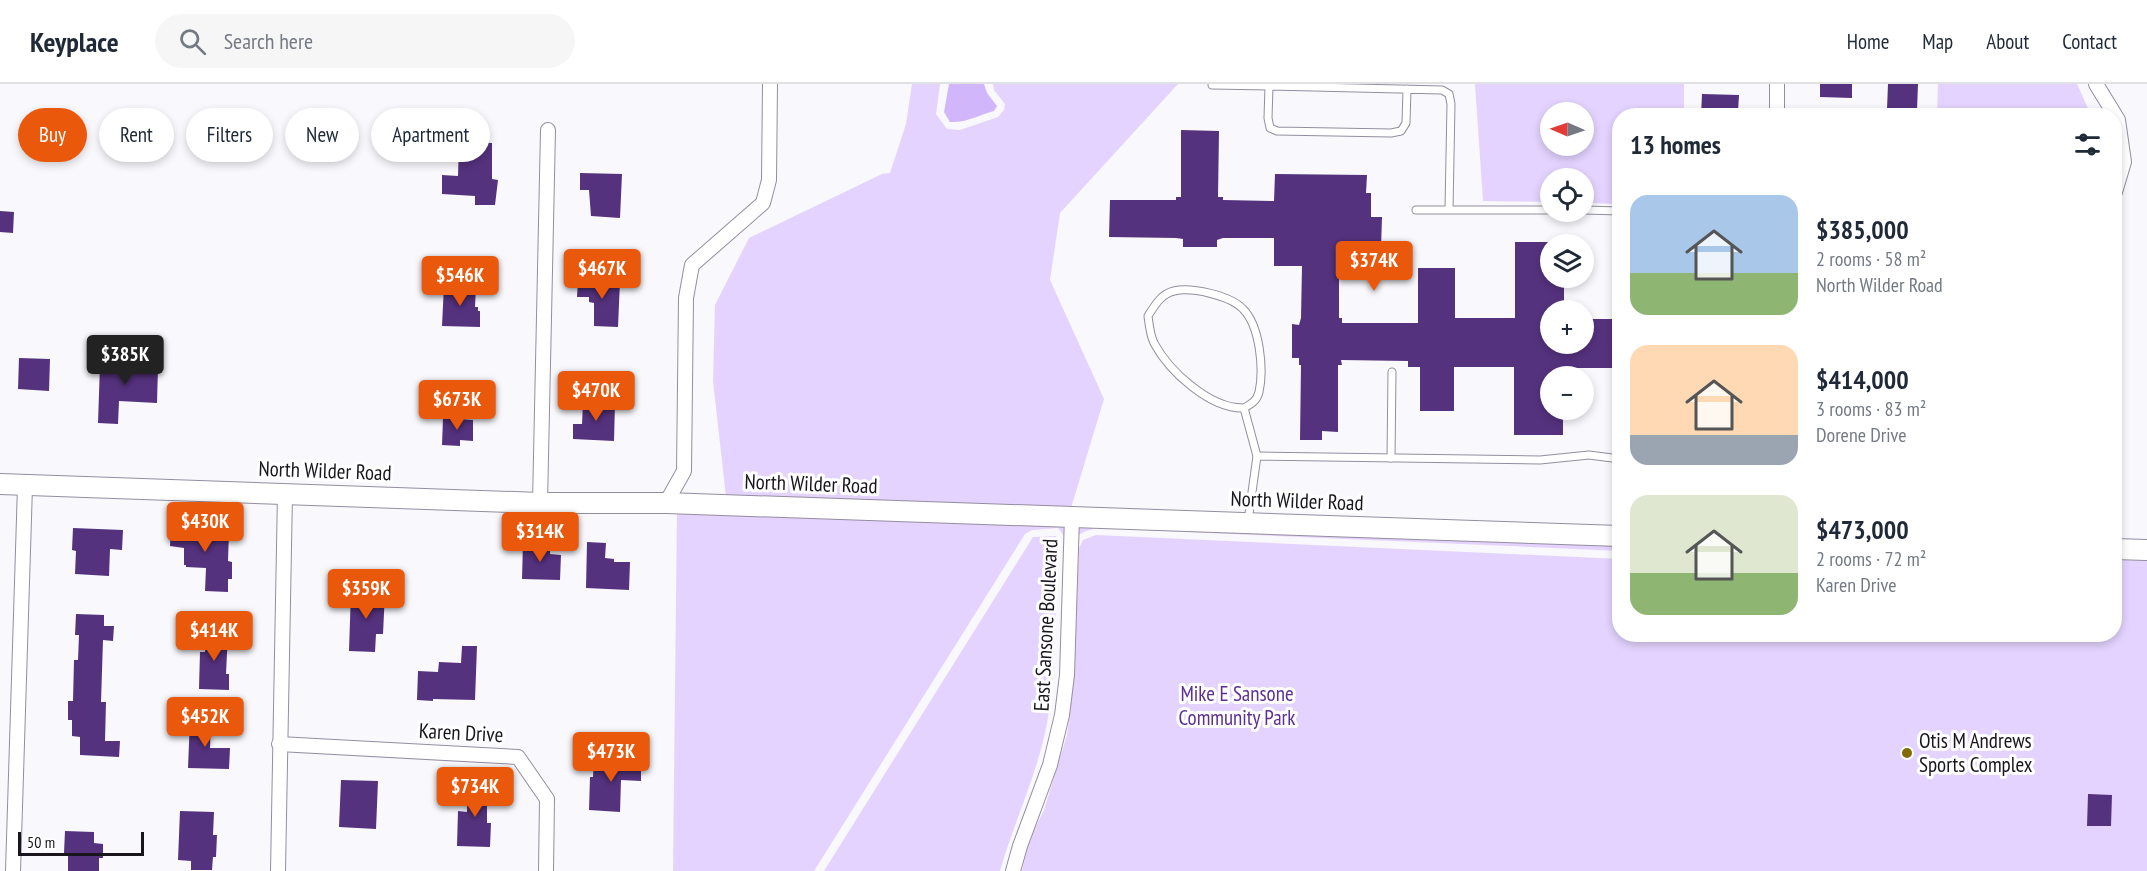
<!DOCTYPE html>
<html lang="en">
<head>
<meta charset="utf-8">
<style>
  body { margin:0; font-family:"PT Sans Narrow",sans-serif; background:#f6f6f7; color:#1f2937; height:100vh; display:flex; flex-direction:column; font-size:22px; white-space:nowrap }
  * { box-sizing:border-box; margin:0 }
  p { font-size:20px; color:#747a83 }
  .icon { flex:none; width:33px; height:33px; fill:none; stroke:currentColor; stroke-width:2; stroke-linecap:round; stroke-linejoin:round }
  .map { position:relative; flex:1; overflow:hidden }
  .panel { position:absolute; left:1612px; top:24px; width:510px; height:534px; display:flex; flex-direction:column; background:#fff; border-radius:24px; box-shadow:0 3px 9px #0003 }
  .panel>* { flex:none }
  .banner { position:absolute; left:18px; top:24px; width:570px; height:54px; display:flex; gap:12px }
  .needle { width:39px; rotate:272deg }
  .fabs { position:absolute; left:1540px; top:18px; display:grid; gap:12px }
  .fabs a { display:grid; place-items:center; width:54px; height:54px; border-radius:50%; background:#fff; box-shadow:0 3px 9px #0003; font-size:30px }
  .scale { position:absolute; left:18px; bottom:15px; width:126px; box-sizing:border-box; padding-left:6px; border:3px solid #18151c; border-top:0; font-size:16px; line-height:21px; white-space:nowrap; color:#18151c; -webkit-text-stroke:4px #fff; paint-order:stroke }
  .price { position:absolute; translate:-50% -51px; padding:0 14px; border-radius:6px; background:#ea580c; color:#fff; font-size:20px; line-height:39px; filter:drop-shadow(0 2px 3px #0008) }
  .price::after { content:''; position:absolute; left:50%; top:36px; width:18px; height:14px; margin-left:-9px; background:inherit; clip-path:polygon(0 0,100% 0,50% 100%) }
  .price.current { background:#222; color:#fff }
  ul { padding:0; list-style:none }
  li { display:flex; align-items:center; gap:18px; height:150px; padding:0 18px }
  li span { display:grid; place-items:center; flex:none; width:168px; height:120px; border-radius:18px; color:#555 }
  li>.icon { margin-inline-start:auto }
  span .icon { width:72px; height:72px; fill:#fffc; stroke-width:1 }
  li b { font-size:26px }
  h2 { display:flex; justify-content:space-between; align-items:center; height:72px; padding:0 18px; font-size:26px }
  .tag { padding:0 21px; border-radius:27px; background:#fff; box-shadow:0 3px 9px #0003; font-size:21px; line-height:54px }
  .tag.current { background:#ea580c; color:#fff }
  header { display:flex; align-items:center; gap:36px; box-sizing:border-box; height:84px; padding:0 30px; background:#fff; border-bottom:2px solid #e0e1e3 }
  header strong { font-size:28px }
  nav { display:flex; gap:33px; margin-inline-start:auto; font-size:21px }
  .search { width:420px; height:54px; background:#f6f6f7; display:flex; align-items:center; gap:15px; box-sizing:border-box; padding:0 21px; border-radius:33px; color:#747a83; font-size:22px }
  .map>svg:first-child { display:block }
</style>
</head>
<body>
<header>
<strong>Keyplace</strong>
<div class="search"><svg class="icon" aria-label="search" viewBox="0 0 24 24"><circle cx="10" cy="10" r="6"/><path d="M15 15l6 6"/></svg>Search here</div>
<nav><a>Home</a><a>Map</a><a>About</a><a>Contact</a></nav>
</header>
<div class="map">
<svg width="2147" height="787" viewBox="0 0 2147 787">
  <rect width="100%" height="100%" fill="#f9f8fc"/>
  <!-- green -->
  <g fill="#e3d3fe" fill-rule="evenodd">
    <path d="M912,0H940L936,30L947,45L960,46L998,33L1004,26L1005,20L994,6L993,0H1178L1060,129L1050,196L1104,315L1071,424L726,413L713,297L715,221L749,154L882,90L890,89L906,40Z"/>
    <path d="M1475,0H1684V31L1620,32V120L1584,119V94H1551V118L1483,117ZM1551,28H1584V62H1551Z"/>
    <path d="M1938,0H2077L2091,31H1937Z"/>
    <path d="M677,428L1620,461V467L1096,444C1082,448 1076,450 1071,464L1065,595L1059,649L1049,687L1021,754L1013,787H1009C1022,739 1044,693 1055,644C1068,583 1063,513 1064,452L1058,444L1032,446L1025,450L814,787H673Z"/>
    <path d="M1096,451L1620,475V550H2115V474L2147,475V787H1022L1029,756L1044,726L1067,651L1074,596L1079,464L1083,456Z"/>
    <path d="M1056,452C1055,514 1058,578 1047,639C1038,688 1014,738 1000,787H824L1033,453Z"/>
  </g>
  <!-- water -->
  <path fill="#d1b6fc" d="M949,0H984L987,9L997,22L994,27C979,31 966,39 950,38L944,28Z"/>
  <!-- building -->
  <g fill="#55327e">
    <path d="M1820,0H1852V14L1820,13Z"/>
    <path d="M1888,0H1918L1917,26H1914V32H1898L1899,25H1887Z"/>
    <path d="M1702,10L1739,11L1738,28H1736V32H1701Z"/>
    <path d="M1181,46L1219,47L1218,113H1223V116L1274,117L1275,90L1367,91L1366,109H1371V133H1382L1381,164H1366V183H1339V234H1342V239H1418V184H1455V234H1515V158H1551V194H1564V226H1551V260H1584V235H1620V284H1563V292H1551V326H1563V351H1514V283H1454V327H1420V283H1408V277L1341,276L1342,281H1338V348L1322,347V356H1300L1301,281H1299V274H1292V240L1299,241L1301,234L1302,182H1274V154H1223L1217,156V163H1183V155L1176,154L1109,153L1110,116H1176V113H1181Z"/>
    <path d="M459,58L492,59V95L498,96L495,121H475V112L442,110V91L458,92Z"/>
    <path d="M580,89L622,90L620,134L591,132L589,106H580Z"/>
    <path d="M0,127L14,128L13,149L0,148Z"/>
    <path d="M578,196L620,197L618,243L594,242V219L589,218V213H577Z"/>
    <path d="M444,201L476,202L475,223H478V227H480V243L442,242Z"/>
    <path d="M19,274L50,275L49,307L18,305Z"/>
    <path d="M102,275L148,277L147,283H158L157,319L119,317L118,340L98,339L100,281H102Z"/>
    <path d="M583,318L615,319L614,357L573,355V340H582Z"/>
    <path d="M443,334L473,336V357L460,356V362L442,361Z"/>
    <path d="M171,439H191L190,445L229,447L228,477L232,478V495H228V508L205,507L206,484L186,483V481H184V464L170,462Z"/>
    <path d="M73,444L123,446L122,466L110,465L109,492L75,490L76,467L72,466Z"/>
    <path d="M523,458H539V467H550V470L561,471L560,496L522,495Z"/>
    <path d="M587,458L606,459L605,474L614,475V478H630L629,506L586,504Z"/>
    <path d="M351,507L385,508L383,550H376L375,568L349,567Z"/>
    <path d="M76,530L104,531V542H114L113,557L103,556L101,618H106L105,657H120L119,673L80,671V653L72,652V636H68V617H73L74,576H78L79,551H75Z"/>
    <path d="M206,547L228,548L226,590H229V606L199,605L200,568H205Z"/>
    <path d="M462,562H477L475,616L433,615V617L417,616L418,587L438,588L439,578L461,579Z"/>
    <path d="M190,635L211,636L210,664H230L229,685L188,684Z"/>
    <path d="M594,676L641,678V697L621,696L620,728L589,726L590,693H593Z"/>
    <path d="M341,696L378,697L376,745L339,743Z"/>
    <path d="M468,696L487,697V739H491L490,763L457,762L458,727L467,728Z"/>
    <path d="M2088,710L2112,711L2111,742H2087Z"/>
    <path d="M180,727L214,728L213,751H217L216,773H213L212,786H191V777L178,776Z"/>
    <path d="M65,747L94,748V759L103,760V774H99V787H68V769H64Z"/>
  </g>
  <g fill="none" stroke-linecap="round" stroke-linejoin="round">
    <!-- lane casing -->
    <g stroke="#948da0" stroke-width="9">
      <g id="lane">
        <path d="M1212,1L1269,2"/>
        <path d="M1407,5L1406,39L1401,47L1391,49L1277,47L1270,44L1268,34L1269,2L1442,6L1449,10L1451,20L1449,125"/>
        <path d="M1416,126H1551"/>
        <path d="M1584,126L1620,127"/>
        <path d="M1244,324C1251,320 1257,317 1259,308C1264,285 1260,242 1243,225C1230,211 1191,203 1174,207C1161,210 1155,221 1148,232C1149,240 1150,251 1154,259C1169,287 1210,325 1244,324L1257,372"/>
        <path d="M1391,374L1392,288"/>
        <path d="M1248,437L1257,372L1540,376L1589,371L1620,375"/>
      </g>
    </g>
    <!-- street casing -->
    <g stroke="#948da0" stroke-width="16">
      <g id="street">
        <path d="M2096,0L2118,36L2124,78L2115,108"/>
        <path d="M1777,32V0"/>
        <path d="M540,419L548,46"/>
        <path d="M666,419L684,387L686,214L692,181L763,119L769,96L770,0"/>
        <path d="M279,660L518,673L547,715L546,787"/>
        <path d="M13,787L25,402"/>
        <path d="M278,787L285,409"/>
        <path d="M1013,787L1020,762L1050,681L1062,631L1067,591L1072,433"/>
      </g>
    </g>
    <!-- secondary casing -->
    <g stroke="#948da0" stroke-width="22">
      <g id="secondary">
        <path d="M0,400L540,419H666L1620,452"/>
        <path d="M2115,465L2147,466"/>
      </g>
    </g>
    <!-- lane -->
    <use href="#lane" stroke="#fff" stroke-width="7"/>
    <!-- street -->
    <use href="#street" stroke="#fff" stroke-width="14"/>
    <!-- secondary -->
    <use href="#secondary" stroke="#fff" stroke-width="20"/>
  </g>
  <!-- markers -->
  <circle fill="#846a04" stroke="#fff" stroke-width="2" cx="1907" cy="669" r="6"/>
  <g text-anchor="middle" stroke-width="6" stroke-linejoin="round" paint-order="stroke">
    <!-- street labels -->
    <g font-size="21" fill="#18151c" stroke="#fff">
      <text transform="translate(325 387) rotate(2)" y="7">North Wilder Road</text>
      <text transform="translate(811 400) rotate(2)" y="7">North Wilder Road</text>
      <text transform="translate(1297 417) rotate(2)" y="7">North Wilder Road</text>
      <text transform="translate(1046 541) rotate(-87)" y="7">East Sansone Boulevard</text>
      <text transform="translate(461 649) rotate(3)" y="7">Karen Drive</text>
    </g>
    <!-- park labels -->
    <g font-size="21" fill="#5e3091" stroke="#fff">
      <text x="1237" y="617">Mike E Sansone<tspan x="1237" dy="24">Community Park</tspan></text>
    </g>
    <!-- poi labels -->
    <g font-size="21" fill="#18151c" stroke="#fff" text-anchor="start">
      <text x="1919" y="664">Otis M Andrews<tspan x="1919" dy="24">Sports Complex</tspan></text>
    </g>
  </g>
</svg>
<div class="fabs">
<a><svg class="needle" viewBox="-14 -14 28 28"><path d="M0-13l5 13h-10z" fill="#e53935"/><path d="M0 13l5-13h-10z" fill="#747a83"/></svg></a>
<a><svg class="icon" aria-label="locate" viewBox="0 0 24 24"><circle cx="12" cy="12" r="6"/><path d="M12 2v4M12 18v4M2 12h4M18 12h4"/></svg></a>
<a><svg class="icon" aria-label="layers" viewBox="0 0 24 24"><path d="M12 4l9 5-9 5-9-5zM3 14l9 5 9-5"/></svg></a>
<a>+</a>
<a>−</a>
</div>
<div class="scale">50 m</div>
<b class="price" style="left:1374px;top:208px">$374K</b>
<b class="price" style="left:602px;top:216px">$467K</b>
<b class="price" style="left:460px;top:223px">$546K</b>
<b class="price current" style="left:125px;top:302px">$385K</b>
<b class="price" style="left:596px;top:338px">$470K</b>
<b class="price" style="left:457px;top:347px">$673K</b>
<b class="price" style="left:205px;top:469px">$430K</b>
<b class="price" style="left:540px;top:479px">$314K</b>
<b class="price" style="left:366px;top:536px">$359K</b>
<b class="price" style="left:214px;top:578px">$414K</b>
<b class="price" style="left:205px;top:664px">$452K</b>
<b class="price" style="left:611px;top:699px">$473K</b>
<b class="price" style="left:475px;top:734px">$734K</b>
<div class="banner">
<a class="tag current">Buy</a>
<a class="tag">Rent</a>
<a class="tag">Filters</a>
<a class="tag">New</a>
<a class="tag">Apartment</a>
</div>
<section class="panel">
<h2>13 homes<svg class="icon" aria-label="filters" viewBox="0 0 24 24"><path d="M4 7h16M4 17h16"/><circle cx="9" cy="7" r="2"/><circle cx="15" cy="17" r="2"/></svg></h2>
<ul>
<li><span style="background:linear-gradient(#a9c7e8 65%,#8fb573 0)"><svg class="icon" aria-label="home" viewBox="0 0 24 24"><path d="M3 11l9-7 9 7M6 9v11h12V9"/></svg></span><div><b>$385,000</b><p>2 rooms · 58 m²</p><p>North Wilder Road</p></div></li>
<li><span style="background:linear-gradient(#ffd9b3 75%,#9aa5b1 0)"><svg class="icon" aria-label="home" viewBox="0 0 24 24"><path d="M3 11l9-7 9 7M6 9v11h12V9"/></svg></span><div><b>$414,000</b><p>3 rooms · 83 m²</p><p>Dorene Drive</p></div></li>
<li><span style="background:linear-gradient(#dfe7d0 65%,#8fb573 0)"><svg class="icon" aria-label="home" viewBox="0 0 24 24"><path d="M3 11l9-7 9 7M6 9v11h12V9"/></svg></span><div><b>$473,000</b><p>2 rooms · 72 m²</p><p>Karen Drive</p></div></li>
</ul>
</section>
</div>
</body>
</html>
